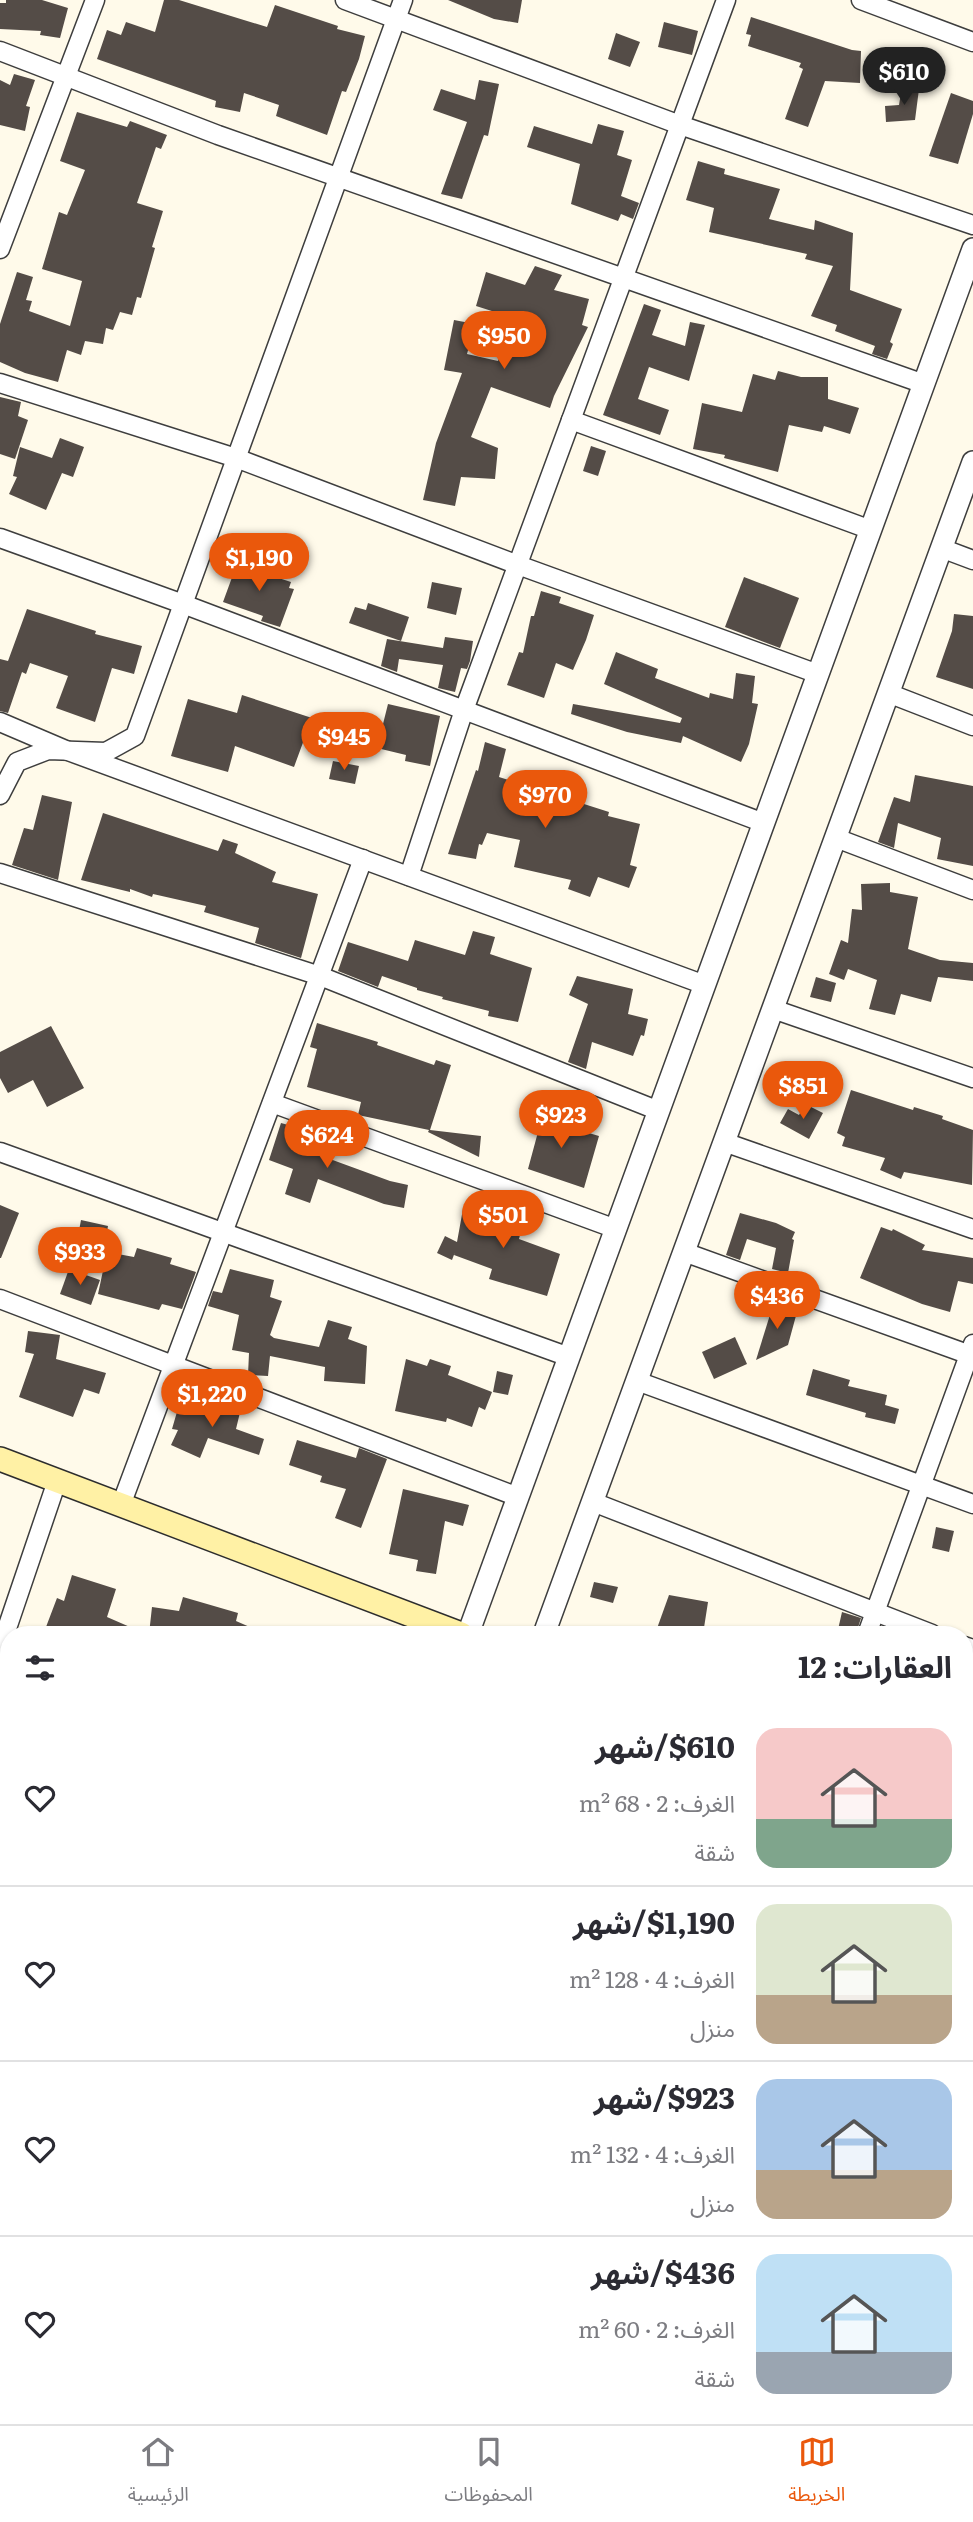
<!DOCTYPE html>
<html lang="ar">
<head>
<meta charset="utf-8">
<style>
  body { margin:0; font-family:Literata,"Noto Sans Arabic",serif; background:#f7f7f7; color:#2b2b33; direction:rtl; height:100vh; display:flex; flex-direction:column; font-size:26px; white-space:nowrap }
  * { box-sizing:border-box; margin:0 }
  p { font-size:23px; color:#7c7c81 }
  .icon { flex:none; width:38px; height:38px; fill:none; stroke:currentColor; stroke-width:2; stroke-linecap:round; stroke-linejoin:round }
  .map { position:relative; flex:1; overflow:hidden; direction:ltr }
  .side { position:absolute; left:0px; top:1626px; width:973px; height:800px; display:flex; flex-direction:column; background:#fff; border-radius:28px 28px 0 0; box-shadow:0 2px 5px #0004; direction:rtl }
  .side>* { flex:none }
  .price { position:absolute; translate:-50% -60px; padding:0 16px; border-radius:24px; background:#ea580c; color:#fff; font-size:23px; line-height:46px; filter:drop-shadow(0 2px 4px #0008) }
  .price::after { content:''; position:absolute; left:50%; top:42px; width:21px; height:16px; margin-left:-10px; background:inherit; clip-path:polygon(0 0,100% 0,50% 100%) }
  .price.on { background:#222; color:#fff }
  ul { padding:0; list-style:none }
  li { display:flex; align-items:center; gap:21px; height:175px; padding:0 21px }
  li+li { border-top:2px solid #e1e1e2 }
  li span { display:grid; place-items:center; flex:none; width:196px; height:140px; border-radius:21px; color:#555 }
  li>.icon { margin-inline-start:auto }
  span .icon { width:84px; height:84px; fill:#fffc; stroke-width:1 }
  li b { font-size:30px }
  h2 { display:flex; justify-content:space-between; align-items:center; height:84px; padding:0 21px; font-size:30px }
  .tab-bar { display:flex; justify-content:space-around; align-items:center; height:98px; border-top:2px solid #e1e1e2; background:#fff; font-size:19px; color:#7c7c81 }
  .tab-bar a { display:grid; justify-items:center; gap:4px }
  .tab-bar .on { color:#ea580c }
  .map>svg:first-child { display:block }
</style>
</head>
<body>
<div class="map">
<svg width="973" height="2424" viewBox="0 0 973 2424">
  <rect width="100%" height="100%" fill="#fffaea"/>
  <!-- building -->
  <g fill="#544c47">
    <path d="M6,0H42L68,8L60,38L40,35L41,31L0,29V3H6Z"/>
    <path d="M164,0H179L267,27L275,5L338,26L337,29L365,36L359,59L346,92L342,91L327,135L276,116L279,105L244,93L240,112L215,107L216,101L97,59L107,30L121,35L126,22L155,32Z"/>
    <path d="M448,0H522L518,23L494,19Z"/>
    <path d="M751,17L852,50L861,51L860,83L825,81L808,127L785,119L803,69L799,67L801,63L748,46L751,35L746,34Z"/>
    <path d="M664,22L698,31L692,55L658,47Z"/>
    <path d="M616,33L640,42L630,67L608,59Z"/>
    <path d="M14,74L35,80L26,106L30,107L25,131L0,125V80L10,85Z"/>
    <path d="M479,80L499,84L488,136L484,135L462,199L441,194L467,122L433,110L441,89L475,100Z"/>
    <path d="M902,87L919,89L915,120L886,122L885,106L899,105Z"/>
    <path d="M951,93L973,101V114L958,164L929,156Z"/>
    <path d="M77,112L127,127L130,121L167,135L161,149L156,147L137,203L163,211L152,247L155,248L141,298L137,297L132,315L120,312L113,330L106,328L103,344L85,341L81,355L67,350L58,382L25,373L0,362V324L17,272L33,277L26,300L32,301L29,311L70,326L82,281L42,269L59,212L67,215L85,170L60,161Z"/>
    <path d="M598,124L624,131L617,155L632,160L621,196L639,203L633,219L621,214L618,221L571,204L580,164L527,147L534,126L592,144Z"/>
    <path d="M698,161L725,169L724,174L780,189L769,219L814,230L815,220L853,233L850,290L902,309L890,342L893,344L887,359L872,354L875,346L835,331L837,325L811,316L833,266L805,259L807,254L709,232L714,208L686,200Z"/>
    <path d="M535,266L562,275L554,290L589,299L582,325L588,327L554,396L550,408L491,387L471,437L498,448L495,479L461,477L455,506L423,500L436,443L462,373L444,370L454,320L475,324L467,354L498,361L511,317L476,306L486,272L525,285Z"/>
    <path d="M644,304L661,310L652,335L685,346L690,322L705,325L689,381L649,367L638,399L669,410L660,435L603,415Z"/>
    <path d="M778,371L801,377H828V399L859,408L850,434L824,426L822,432L789,425L778,472L724,458L725,455L693,449L702,403L742,412L753,374L775,380Z"/>
    <path d="M0,397L21,402L18,416L28,420L15,459L0,454Z"/>
    <path d="M60,438L84,447L73,477L62,473L46,510L9,494L17,477L13,476L20,447L52,458Z"/>
    <path d="M591,446L606,451L598,476L583,471Z"/>
    <path d="M238,561L264,570L263,573L291,582L289,588L294,589L280,627L261,621L263,616L223,602Z"/>
    <path d="M744,577L799,598L780,648L725,627Z"/>
    <path d="M432,582L462,588L456,615L427,608Z"/>
    <path d="M541,591L561,597L559,603L594,615L586,640L573,670L556,663L544,698L507,685L519,652L523,653L531,616H534Z"/>
    <path d="M368,603L409,617L401,641L349,623L355,607L366,610Z"/>
    <path d="M27,609L96,631L95,634L142,646L134,674L112,668L95,722L56,708L68,676L30,663L26,674L22,672L8,713L0,711V659L8,661Z"/>
    <path d="M954,614L973,616V689L936,677L952,631Z"/>
    <path d="M445,637L473,641L470,661L467,669L461,668L455,692L438,688L443,665L399,659L397,672L381,666L387,639L443,648Z"/>
    <path d="M616,652L658,669L655,678L709,698L710,693L733,699L736,673L755,676L752,703L758,704L749,744L741,762L683,736L681,743L627,732L571,714L573,704L680,723L682,718L604,684Z"/>
    <path d="M242,695L312,718L294,767L235,746L228,772L171,756L188,699L237,713Z"/>
    <path d="M388,704L440,716L430,766L405,761L406,755L377,748Z"/>
    <path d="M485,742L506,749L499,777L609,812L608,816L640,824L630,865L637,867L629,888L598,877L590,897L568,889L571,880L514,867L520,840L487,833L482,845L479,844L476,859L448,854L476,770L478,771Z"/>
    <path d="M333,761L359,766L355,784L329,779Z"/>
    <path d="M915,775L973,786V866L937,859L941,838L898,823L894,848L878,842L894,797L910,802Z"/>
    <path d="M42,795L72,802L58,880L12,865L24,828L33,830Z"/>
    <path d="M103,813L218,851L223,839L238,844L235,853L276,872L272,882L318,894L301,958L255,943L259,928L204,912L206,906L153,894L152,897L130,889V892L81,880Z"/>
    <path d="M890,883V892L918,897L908,949L940,960L973,963V981L938,977L931,1002L901,994L895,1015L869,1009L877,980L848,969L844,980L829,974L841,940L848,943L852,909L862,910L861,884Z"/>
    <path d="M473,931L495,937L490,954L532,968L518,1022L488,1016L489,1011L442,999L443,997L417,990V988L382,976L378,987L338,971L348,942L408,961L415,940L465,955Z"/>
    <path d="M577,976L633,989L628,1014L648,1019L644,1036L641,1035L633,1056L592,1042L586,1069L568,1062L588,1004L569,995Z"/>
    <path d="M816,977L836,983L831,1002L810,997Z"/>
    <path d="M317,1023L378,1042L377,1045L434,1065L436,1060L451,1065L430,1130L481,1136L479,1157L428,1132L429,1130L358,1115L361,1102L307,1087L317,1049L310,1047Z"/>
    <path d="M51,1026L84,1088L47,1107L33,1080L8,1093L0,1078V1052Z"/>
    <path d="M851,1090L913,1110L914,1107L943,1116L942,1119L973,1130L972,1185L904,1172L901,1179L880,1170L885,1158L842,1146L845,1137L837,1133Z"/>
    <path d="M805,1104L823,1113L809,1139L780,1123L788,1109L799,1115Z"/>
    <path d="M531,1110L556,1117L555,1123L599,1136L584,1188L528,1169L538,1132L526,1129Z"/>
    <path d="M281,1123L324,1135L319,1155L390,1181L408,1185L404,1208L384,1204L318,1179L310,1203L285,1194L293,1169L269,1160Z"/>
    <path d="M0,1205L19,1213L1,1258H0Z"/>
    <path d="M503,1205L526,1210L519,1239L560,1254L547,1296L489,1279L492,1269L454,1255L455,1252L452,1260L437,1253L445,1236L457,1242L463,1209L500,1217Z"/>
    <path d="M740,1213L776,1223L795,1232L792,1239L794,1240L788,1273L772,1269L776,1248L747,1239L740,1260L726,1255Z"/>
    <path d="M81,1220L108,1226L105,1242L78,1236Z"/>
    <path d="M881,1227L892,1231L893,1229L925,1245L922,1250L973,1258V1284L958,1281L950,1312L922,1304L860,1278Z"/>
    <path d="M137,1248L172,1258L170,1264L196,1272L182,1309L162,1304L159,1310L98,1294L107,1252L134,1257Z"/>
    <path d="M69,1269L100,1280L91,1305L60,1294Z"/>
    <path d="M230,1269L274,1280L270,1297L282,1301L270,1335L274,1338L319,1347L328,1320L352,1327L348,1339L367,1346L365,1384L324,1381L325,1367L270,1356L268,1376L248,1375L249,1353L232,1350L239,1315L208,1306L213,1291L222,1293Z"/>
    <path d="M773,1305L797,1312L788,1345L756,1360Z"/>
    <path d="M28,1331L60,1335L56,1359L106,1373L99,1394L84,1389L73,1417L19,1397L34,1354L25,1352Z"/>
    <path d="M735,1337L747,1364L714,1379L702,1352Z"/>
    <path d="M406,1359L427,1366L430,1359L451,1366L448,1375L492,1392L485,1410L479,1407L472,1427L447,1418L446,1422L395,1411Z"/>
    <path d="M813,1369L850,1380L848,1386L887,1395L885,1405L899,1409L895,1424L865,1417L866,1413L806,1395Z"/>
    <path d="M497,1371L513,1375L508,1395L493,1392Z"/>
    <path d="M223,1397L242,1404L236,1429L264,1439L259,1455L208,1438L200,1458L171,1445L178,1430L172,1429L179,1405L218,1414Z"/>
    <path d="M297,1440L356,1458L359,1448L387,1459L361,1528L335,1518L346,1489L320,1482L322,1476L289,1465Z"/>
    <path d="M403,1489L469,1505L463,1526L445,1521L436,1574L416,1571L418,1560L389,1554Z"/>
    <path d="M936,1527L954,1531L949,1552L932,1548Z"/>
    <path d="M72,1575L116,1589L107,1617L146,1634H65L46,1627L57,1598L64,1601Z"/>
    <path d="M594,1582L618,1587L613,1603L590,1597Z"/>
    <path d="M669,1595L708,1602L703,1634H655Z"/>
    <path d="M183,1597L238,1613L236,1621L266,1634H149L152,1607L179,1611Z"/>
    <path d="M842,1612L861,1618L856,1634H837Z"/>
  </g>
  <g fill="none" stroke-linecap="round" stroke-linejoin="round">
    <!-- minor casing -->
    <g stroke="#3e3e3e" stroke-width="21">
      <g id="minor">
        <path d="M345,0L680,125L973,225"/>
        <path d="M861,0L973,42"/>
        <path d="M0,51L218,135L924,384"/>
        <path d="M0,249L95,0"/>
        <path d="M0,383L236,458L518,565L818,674"/>
        <path d="M571,420L871,530"/>
        <path d="M0,538L183,604L764,823"/>
        <path d="M941,548L973,560"/>
        <path d="M888,693L973,726"/>
        <path d="M0,722L68,751L705,985"/>
        <path d="M0,795L17,762L48,750L106,752L135,736L403,0"/>
        <path d="M836,838L973,890"/>
        <path d="M0,873L320,976L659,1111"/>
        <path d="M409,876L464,710L726,0"/>
        <path d="M773,1009L973,1078"/>
        <path d="M272,1103L616,1229"/>
        <path d="M724,1142L973,1229"/>
        <path d="M0,1152L569,1357"/>
        <path d="M684,1252L973,1356"/>
        <path d="M0,1299L518,1497"/>
        <path d="M637,1381L973,1504"/>
        <path d="M593,1502L932,1634"/>
        <path d="M121,1505L363,859"/>
        <path d="M867,1634L973,1344"/>
        <path d="M964,1646L973,1649"/>
        <path d="M0,1649L57,1481"/>
        <path d="M0,1800L9,1803"/>
        <path d="M964,1982L973,1985"/>
        <path d="M0,2044L9,2019"/>
        <path d="M0,2148L9,2151"/>
        <path d="M964,2165L973,2168"/>
        <path d="M0,2305L9,2309"/>
        <path d="M964,2319L973,2322"/>
        <path d="M308,2417L328,2424"/>
        <path d="M749,2417L770,2424"/>
        <path d="M256,2424L258,2417"/>
        <path d="M583,2424L585,2417"/>
        <path d="M972,2424L973,2422"/>
      </g>
    </g>
    <!-- tertiary casing -->
    <g stroke="#3e3e3e" stroke-width="24">
      <g id="tertiary">
        <path d="M468,1634L973,249"/>
        <path d="M544,1634L973,462"/>
        <path d="M168,2424L171,2417"/>
      </g>
    </g>
    <!-- secondary casing -->
    <g stroke="#2d2d2d" stroke-width="26">
      <g id="secondary">
        <path d="M0,1459L461,1634"/>
        <path d="M964,1818L973,1821"/>
      </g>
    </g>
    <!-- minor -->
    <use href="#minor" stroke="#fff" stroke-width="18"/>
    <!-- tertiary -->
    <use href="#tertiary" stroke="#fff" stroke-width="21"/>
    <!-- secondary -->
    <use href="#secondary" stroke="#fff1a5" stroke-width="23"/>
  </g>
</svg>
<b class="price on" style="left:904px;top:107px">$610</b>
<b class="price" style="left:504px;top:371px">$950</b>
<b class="price" style="left:259px;top:593px">$1,190</b>
<b class="price" style="left:344px;top:772px">$945</b>
<b class="price" style="left:545px;top:830px">$970</b>
<b class="price" style="left:803px;top:1121px">$851</b>
<b class="price" style="left:561px;top:1150px">$923</b>
<b class="price" style="left:327px;top:1170px">$624</b>
<b class="price" style="left:503px;top:1250px">$501</b>
<b class="price" style="left:80px;top:1287px">$933</b>
<b class="price" style="left:777px;top:1331px">$436</b>
<b class="price" style="left:212px;top:1429px">$1,220</b>
<section class="side">
<h2>العقارات: 12<svg class="icon" aria-label="filters" viewBox="0 0 24 24"><path d="M4 7h16M4 17h16"/><circle cx="9" cy="7" r="2"/><circle cx="15" cy="17" r="2"/></svg></h2>
<ul>
<li><span style="background:linear-gradient(#f6c9c9 65%,#7fa58c 0)"><svg class="icon" aria-label="home" viewBox="0 0 24 24"><path d="M3 11l9-7 9 7M6 9v11h12V9"/></svg></span><div><b>$610/شهر</b><p>الغرف: 2 · 68 m²</p><p>شقة</p></div><svg class="icon" aria-label="heart" viewBox="0 0 24 24"><path d="M12 20l-8-8c-3-5 5-10 8-4 3-6 11-1 8 4z"/></svg></li>
<li><span style="background:linear-gradient(#dfe7d0 65%,#b9a48a 0)"><svg class="icon" aria-label="home" viewBox="0 0 24 24"><path d="M3 11l9-7 9 7M6 9v11h12V9"/></svg></span><div><b>$1,190/شهر</b><p>الغرف: 4 · 128 m²</p><p>منزل</p></div><svg class="icon" aria-label="heart" viewBox="0 0 24 24"><path d="M12 20l-8-8c-3-5 5-10 8-4 3-6 11-1 8 4z"/></svg></li>
<li><span style="background:linear-gradient(#a9c7e8 65%,#b9a48a 0)"><svg class="icon" aria-label="home" viewBox="0 0 24 24"><path d="M3 11l9-7 9 7M6 9v11h12V9"/></svg></span><div><b>$923/شهر</b><p>الغرف: 4 · 132 m²</p><p>منزل</p></div><svg class="icon" aria-label="heart" viewBox="0 0 24 24"><path d="M12 20l-8-8c-3-5 5-10 8-4 3-6 11-1 8 4z"/></svg></li>
<li><span style="background:linear-gradient(#bfe0f5 70%,#9aa5b1 0)"><svg class="icon" aria-label="home" viewBox="0 0 24 24"><path d="M3 11l9-7 9 7M6 9v11h12V9"/></svg></span><div><b>$436/شهر</b><p>الغرف: 2 · 60 m²</p><p>شقة</p></div><svg class="icon" aria-label="heart" viewBox="0 0 24 24"><path d="M12 20l-8-8c-3-5 5-10 8-4 3-6 11-1 8 4z"/></svg></li>
</ul>
</section>
</div>
<nav class="tab-bar">
<a class="on"><svg class="icon" aria-label="map" viewBox="0 0 24 24"><path d="M3 6l6-2 6 2 6-2v14l-6 2-6-2-6 2zM9 4v14M15 6v14"/></svg>الخريطة</a>
<a><svg class="icon" aria-label="saved" viewBox="0 0 24 24"><path d="M7 4h10v16l-5-4-5 4z"/></svg>المحفوظات</a>
<a><svg class="icon" aria-label="home" viewBox="0 0 24 24"><path d="M3 11l9-7 9 7M6 9v11h12V9"/></svg>الرئيسية</a>
</nav>
</body>
</html>
